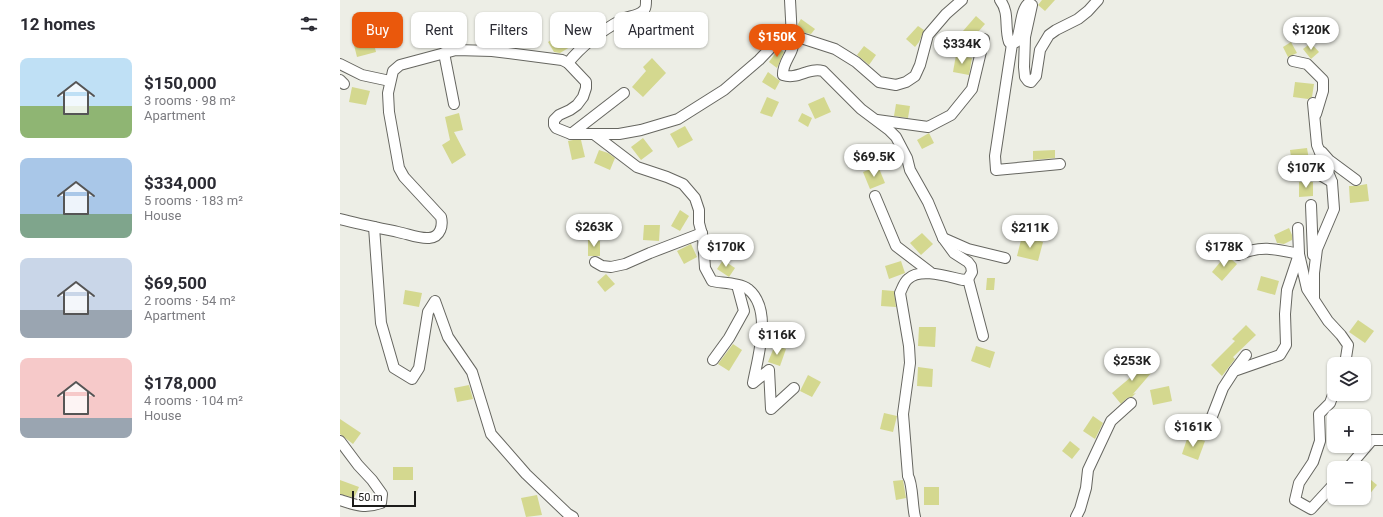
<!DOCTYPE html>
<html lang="en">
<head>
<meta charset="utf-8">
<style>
  body { margin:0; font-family:Roboto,sans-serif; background:#f2f2f3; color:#2b2b33; height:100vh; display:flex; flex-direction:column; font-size:15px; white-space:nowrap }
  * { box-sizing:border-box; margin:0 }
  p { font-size:13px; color:#7c7c81 }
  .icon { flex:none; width:22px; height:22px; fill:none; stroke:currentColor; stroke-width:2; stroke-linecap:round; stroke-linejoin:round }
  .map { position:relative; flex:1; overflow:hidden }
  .panel { display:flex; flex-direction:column; background:#fff; width:340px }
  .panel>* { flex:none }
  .hud { position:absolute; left:12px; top:12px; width:380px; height:36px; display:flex; gap:8px }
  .buttons { position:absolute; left:987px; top:357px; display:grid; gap:8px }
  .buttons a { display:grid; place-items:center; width:44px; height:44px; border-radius:8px; background:#fff; box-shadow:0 1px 3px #0004; font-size:20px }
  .scale { position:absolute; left:12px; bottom:10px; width:64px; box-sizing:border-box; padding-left:4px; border:2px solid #1c1c1a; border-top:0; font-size:11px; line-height:14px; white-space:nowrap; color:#1c1c1a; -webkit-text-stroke:3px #fffffe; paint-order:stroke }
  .price { position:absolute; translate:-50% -34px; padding:0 9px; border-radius:14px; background:#fff; color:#222; font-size:13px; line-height:26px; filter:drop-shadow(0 1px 2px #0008) }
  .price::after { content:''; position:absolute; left:50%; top:24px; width:12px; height:9px; margin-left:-6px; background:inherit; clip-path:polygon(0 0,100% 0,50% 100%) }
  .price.on { background:#ea580c; color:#fff }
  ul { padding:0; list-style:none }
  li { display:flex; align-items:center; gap:12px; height:100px; padding:0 20px }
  li span { display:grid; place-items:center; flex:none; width:112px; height:80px; border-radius:8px; color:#555 }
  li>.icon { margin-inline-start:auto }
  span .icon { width:48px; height:48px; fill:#fffc; stroke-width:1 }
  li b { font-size:17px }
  h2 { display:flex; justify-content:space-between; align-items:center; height:48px; padding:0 20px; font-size:17px }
  .tag { padding:0 14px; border-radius:8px; background:#fff; box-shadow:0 1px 3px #0004; font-size:14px; line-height:36px }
  .tag.on { background:#ea580c; color:#fff }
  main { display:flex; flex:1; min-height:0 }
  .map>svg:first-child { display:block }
</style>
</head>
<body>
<main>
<section class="panel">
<h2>12 homes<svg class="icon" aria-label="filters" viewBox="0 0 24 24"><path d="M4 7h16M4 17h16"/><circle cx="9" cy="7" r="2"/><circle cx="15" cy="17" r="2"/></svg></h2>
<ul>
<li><span style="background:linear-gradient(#bfe0f5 60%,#8fb573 0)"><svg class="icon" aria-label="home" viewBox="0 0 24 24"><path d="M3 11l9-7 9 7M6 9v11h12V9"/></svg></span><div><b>$150,000</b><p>3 rooms · 98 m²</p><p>Apartment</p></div></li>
<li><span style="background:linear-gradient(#a9c7e8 70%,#7fa58c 0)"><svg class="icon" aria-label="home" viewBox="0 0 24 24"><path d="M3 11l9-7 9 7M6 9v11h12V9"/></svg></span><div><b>$334,000</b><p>5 rooms · 183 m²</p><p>House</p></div></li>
<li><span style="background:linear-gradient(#c9d6e8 65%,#9aa5b1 0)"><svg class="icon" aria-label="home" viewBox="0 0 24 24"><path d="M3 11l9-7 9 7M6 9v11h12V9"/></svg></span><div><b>$69,500</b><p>2 rooms · 54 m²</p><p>Apartment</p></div></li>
<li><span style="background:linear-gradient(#f6c9c9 75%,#9aa5b1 0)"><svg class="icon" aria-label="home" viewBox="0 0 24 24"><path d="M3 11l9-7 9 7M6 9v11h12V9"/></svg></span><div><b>$178,000</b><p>4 rooms · 104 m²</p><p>House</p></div></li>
</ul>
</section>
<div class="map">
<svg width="1043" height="517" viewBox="0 0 1043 517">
  <rect width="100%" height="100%" fill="#edeee6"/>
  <!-- building -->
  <g fill="#d4d88f">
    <path d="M702,0H715L705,11L698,5Z"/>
    <path d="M636,16L645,24L632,39L623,31Z"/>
    <path d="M461,19L475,29L471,34L461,32L458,29V24Z"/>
    <path d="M578,26L584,30L579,42L575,47L566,39Z"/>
    <path d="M155,30L173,32L172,45L154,43Z"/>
    <path d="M222,33L230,47L220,53L214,52L208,42Z"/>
    <path d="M32,36L36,52L17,57L13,41Z"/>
    <path d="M951,42L957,53L948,57L943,47Z"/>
    <path d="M971,43L979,52L971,59L963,49Z"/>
    <path d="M524,46L536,55L529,65L517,55Z"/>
    <path d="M439,48L444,52L437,68L429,62Z"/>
    <path d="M616,55L632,58L629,75L613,72Z"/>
    <path d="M312,58L326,73L303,97L292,87L306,71L303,67Z"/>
    <path d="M428,72L440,81L435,90L422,82Z"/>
    <path d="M955,82L974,84L972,97L968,99L953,97Z"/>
    <path d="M12,87L30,91L26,105L9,102Z"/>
    <path d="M427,97L439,102L432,117L420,113Z"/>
    <path d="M484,97L491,112L475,119L468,104Z"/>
    <path d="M556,104L570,106L568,118L554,116Z"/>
    <path d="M119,113L123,130L114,132L126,155L112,164L102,145L110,140L105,117Z"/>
    <path d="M462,113L472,118L468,127L458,121Z"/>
    <path d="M345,126L353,140L338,148L330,134Z"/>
    <path d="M589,133L594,143L582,149L577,140Z"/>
    <path d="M303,138L313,151L301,160L291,147Z"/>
    <path d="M233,140H241L245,157L232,160L228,141Z"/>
    <path d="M967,148L969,160L952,163L950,150Z"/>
    <path d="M259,150L268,153L275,158L270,170L254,163Z"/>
    <path d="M715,150V158L693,160V151Z"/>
    <path d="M538,166L545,183L530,189L523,172Z"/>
    <path d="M959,182H973V196L959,197Z"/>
    <path d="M1027,184L1029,201L1010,203L1009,186H1016Z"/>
    <path d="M340,210L349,216L340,231L331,226Z"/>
    <path d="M304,225H320L319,241L303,240Z"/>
    <path d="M949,228L952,235V240L944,244L937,243L934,235Z"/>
    <path d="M582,233L593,244L581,255L570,243Z"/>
    <path d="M682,236L703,242L698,261L677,256Z"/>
    <path d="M248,240L260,241V256H248Z"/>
    <path d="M351,244L357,257L344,264L337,251Z"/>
    <path d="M886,255L897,264L882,281L872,272Z"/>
    <path d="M383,260L395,268L389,277L377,269Z"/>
    <path d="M561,261L565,273L549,279L545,266Z"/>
    <path d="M266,274L275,284L265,292L257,282Z"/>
    <path d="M921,276L939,281L935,295L917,290Z"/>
    <path d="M647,278H655L654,290H646Z"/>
    <path d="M65,290L82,293L79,307L63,304Z"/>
    <path d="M542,290L554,291L556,307L541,306Z"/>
    <path d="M1018,320L1034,331L1025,343L1009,332Z"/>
    <path d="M906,325L916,335L893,357L895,359L882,376L871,365L895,341L892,339Z"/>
    <path d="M579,327H596L595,347L578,346Z"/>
    <path d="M393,344L402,350L389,371L378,364Z"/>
    <path d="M435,345L446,349L440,366L428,362Z"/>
    <path d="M636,346L655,352L650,368L631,361Z"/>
    <path d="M798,360L812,372L793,394L796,393L792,397L787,398L781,404L772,393L791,377L787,373Z"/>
    <path d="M578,367L593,369L592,387L577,386Z"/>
    <path d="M468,375L481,382L472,397L460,391Z"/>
    <path d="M129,385L133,399L117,402L114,388Z"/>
    <path d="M829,386L832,401L813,405L810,390Z"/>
    <path d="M544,413L557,416L553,432L540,429Z"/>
    <path d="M753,416L763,423L755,439L743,431Z"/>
    <path d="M0,419L21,433L13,444L0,434Z"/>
    <path d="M848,436L865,441L858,460L842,454Z"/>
    <path d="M730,441L740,449L732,459L722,451Z"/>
    <rect x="53" y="467" width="20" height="13"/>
    <path d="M1024,474L1037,485L1024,501Z"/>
    <path d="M0,480L19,487L14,498L0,494Z"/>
    <path d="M563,480L566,498L556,500L553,481Z"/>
    <rect x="584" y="487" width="15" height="18"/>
    <path d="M197,495L202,515L186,517L181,498Z"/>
  </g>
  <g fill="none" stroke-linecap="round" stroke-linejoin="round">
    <!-- minor casing -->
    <g stroke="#666660" stroke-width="12">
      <g id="minor">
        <path d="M450,0L452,38H461L495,49L516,62L539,82L556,85L566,82L575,76L580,65L588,35L606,14L622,0"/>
        <path d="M660,0C670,13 664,27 669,42L672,44L676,42C681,32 680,9 689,3L692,5L685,37L684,67L685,77L688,81L691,82L696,76L700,50L709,35L716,30L738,19L748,11L758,0"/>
        <path d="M672,44L655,156L656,170L720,164"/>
        <path d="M104,53L114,104"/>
        <path d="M953,61L967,64L983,80V91L976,114"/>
        <path d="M228,63C243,44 261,31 283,19C289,16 298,16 303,11C306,9 306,4 306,0"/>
        <path d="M0,64L22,75L50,81"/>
        <path d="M0,80L4,84"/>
        <path d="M973,103L977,145L992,182L994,209L977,249L974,273V299"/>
        <path d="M537,120L588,127L611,115L632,89L644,39"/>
        <path d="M231,134L284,93"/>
        <path d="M255,135L297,167L327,177L343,184L355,198L359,210V223L363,238L365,268L372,281C381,283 401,283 408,289C433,309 418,356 413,383L429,370L431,409L454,388"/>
        <path d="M982,152L989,160L1016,180"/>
        <path d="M970,169L992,182"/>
        <path d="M535,196L556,246L590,272"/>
        <path d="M971,205L973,255"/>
        <path d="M0,219C19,224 39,228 58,232C68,234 80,239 89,238C101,237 103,225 101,217L64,177L59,168L49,112L48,93L53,71L60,65L116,50L152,51L222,60L228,63L246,82V88L243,97L237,105L230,110L219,115L214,120V125L216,128L231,134H279L301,130L338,119L384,90L419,60L438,40L443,36L452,38C457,52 442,60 443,75C458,80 468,67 483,71L521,109L549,130L556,137L567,158L570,170L588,202L603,238L614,253L628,262L631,266L632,272L628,279L623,280C609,277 580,267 568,279C564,282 562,289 560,293L569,346L570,363L563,414L568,476C573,484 572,505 575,517"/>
        <path d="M34,227L41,323L54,368L72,379L79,368L88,312L95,301L108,337L132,372L151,434L186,474L228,514L233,517"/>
        <path d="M603,238L628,249L665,258"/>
        <path d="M898,255C920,245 936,249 959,254L967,289L988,321L1001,335L1008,345L1005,364"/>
        <path d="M255,262L262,266L271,267L285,264L310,253L362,233"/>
        <path d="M628,279L643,336"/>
        <path d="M373,360L389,338L404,311L397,285"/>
        <path d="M894,371L906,355"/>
        <path d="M994,392L990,403L979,414L980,441L973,462L959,483L955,500L971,509L994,484"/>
        <path d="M866,432L883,388L894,371L940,355L946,345L945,314L947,290L959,254L958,228"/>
        <path d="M0,441L18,465L32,480L42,494L41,503C25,509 15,505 0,500"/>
        <path d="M1008,468L1032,440H1043"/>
        <path d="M736,517L740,509L746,488L748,470L771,421L791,403"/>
      </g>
    </g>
    <!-- minor -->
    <use href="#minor" stroke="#fff" stroke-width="10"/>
  </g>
</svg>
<div class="buttons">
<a><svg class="icon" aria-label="layers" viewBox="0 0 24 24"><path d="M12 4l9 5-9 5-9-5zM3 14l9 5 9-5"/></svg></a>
<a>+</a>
<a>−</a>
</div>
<div class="scale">50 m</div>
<b class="price" style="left:971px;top:51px">$120K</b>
<b class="price on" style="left:437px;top:58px">$150K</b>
<b class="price" style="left:622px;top:65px">$334K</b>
<b class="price" style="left:534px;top:178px">$69.5K</b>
<b class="price" style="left:966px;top:189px">$107K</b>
<b class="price" style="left:254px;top:248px">$263K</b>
<b class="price" style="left:690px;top:249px">$211K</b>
<b class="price" style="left:386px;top:268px">$170K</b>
<b class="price" style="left:884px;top:268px">$178K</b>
<b class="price" style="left:437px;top:356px">$116K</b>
<b class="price" style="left:792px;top:382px">$253K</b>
<b class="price" style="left:853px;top:448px">$161K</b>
<div class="hud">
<a class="tag on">Buy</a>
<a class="tag">Rent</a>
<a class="tag">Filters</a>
<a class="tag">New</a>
<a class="tag">Apartment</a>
</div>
</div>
</main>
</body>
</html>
